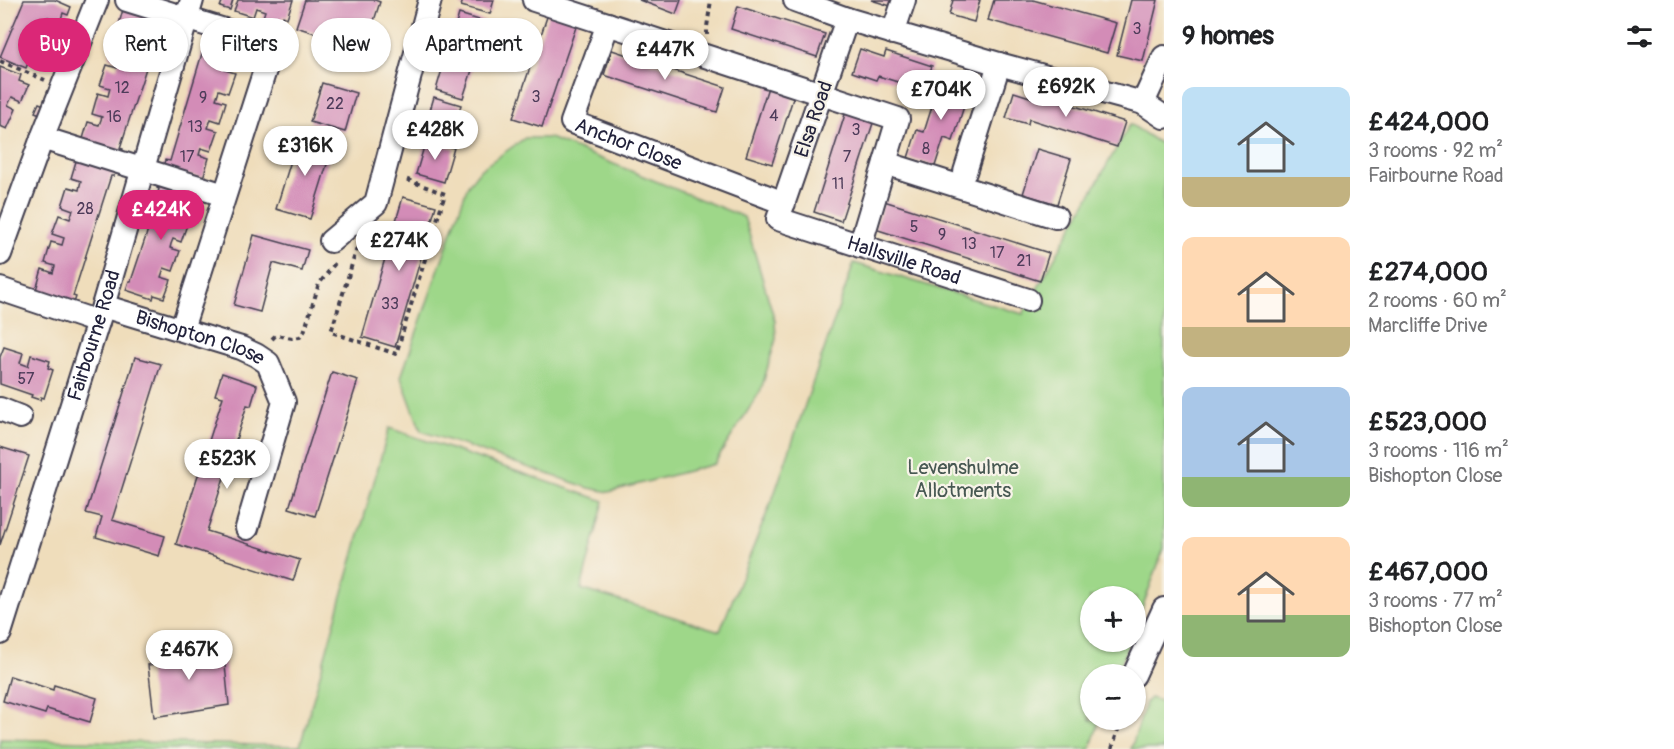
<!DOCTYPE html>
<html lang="en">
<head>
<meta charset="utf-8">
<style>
  body { margin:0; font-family:Pangolin,sans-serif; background:#f6f6f6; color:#202124; height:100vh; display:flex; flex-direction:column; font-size:22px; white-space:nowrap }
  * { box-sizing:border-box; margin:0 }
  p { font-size:20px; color:#757577 }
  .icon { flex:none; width:33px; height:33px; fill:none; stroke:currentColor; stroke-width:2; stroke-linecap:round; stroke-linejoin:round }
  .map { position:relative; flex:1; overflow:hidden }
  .drawer { display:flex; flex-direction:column; background:#fff; width:510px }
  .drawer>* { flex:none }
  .top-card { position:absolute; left:18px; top:18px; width:570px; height:54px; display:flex; gap:12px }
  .buttons { position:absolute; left:1080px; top:586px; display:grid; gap:12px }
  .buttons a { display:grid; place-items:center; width:66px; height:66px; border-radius:50%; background:#fff; box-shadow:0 2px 4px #0004; font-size:30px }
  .price { position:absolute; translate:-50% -51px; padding:0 14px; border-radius:21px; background:#fff; color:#222; font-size:20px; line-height:39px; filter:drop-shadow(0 2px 3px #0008) }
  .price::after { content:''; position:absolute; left:50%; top:36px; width:18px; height:14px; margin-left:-9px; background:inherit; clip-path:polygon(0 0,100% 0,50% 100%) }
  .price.on { background:#db2777; color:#fff }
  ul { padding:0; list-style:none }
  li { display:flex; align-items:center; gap:18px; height:150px; padding:0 18px }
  li span { display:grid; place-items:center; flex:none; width:168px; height:120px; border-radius:12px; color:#555 }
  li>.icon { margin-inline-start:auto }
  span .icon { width:72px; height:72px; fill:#fffc; stroke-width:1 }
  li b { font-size:26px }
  h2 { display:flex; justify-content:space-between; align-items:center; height:72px; padding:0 18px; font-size:26px }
  .tag { padding:0 21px; border-radius:27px; background:#fff; box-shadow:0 2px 4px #0004; font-size:21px; line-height:54px }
  .tag.on { background:#db2777; color:#fff }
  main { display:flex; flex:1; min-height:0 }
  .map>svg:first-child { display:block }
</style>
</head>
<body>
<main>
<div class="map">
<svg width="1164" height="749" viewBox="0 0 1164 749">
  <rect width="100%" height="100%" fill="#f7f3e8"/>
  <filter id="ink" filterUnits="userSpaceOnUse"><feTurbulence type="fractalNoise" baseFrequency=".0167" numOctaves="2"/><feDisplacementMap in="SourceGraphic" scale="12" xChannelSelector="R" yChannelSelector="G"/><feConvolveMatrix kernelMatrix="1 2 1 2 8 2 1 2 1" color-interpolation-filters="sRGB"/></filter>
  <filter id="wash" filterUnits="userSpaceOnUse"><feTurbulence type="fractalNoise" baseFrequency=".008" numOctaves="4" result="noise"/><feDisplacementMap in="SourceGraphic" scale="24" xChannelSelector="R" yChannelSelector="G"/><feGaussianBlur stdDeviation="1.35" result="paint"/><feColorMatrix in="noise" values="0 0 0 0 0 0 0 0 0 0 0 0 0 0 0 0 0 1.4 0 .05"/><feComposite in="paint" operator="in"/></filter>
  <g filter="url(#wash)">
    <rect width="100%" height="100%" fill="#efddbb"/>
    <!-- green -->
    <g fill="#9ed789" stroke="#607c62" stroke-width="1.5">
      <path d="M1130,124L1164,146V548L1136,625V597H1090V642H1129L1117,675H1090V720H1100L1090,749H0V739L300,746L389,428L604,501L581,589L720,631L774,495L854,263L1023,314Z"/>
      <path d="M525,138H550L744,217L775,321L776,339L761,390L714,464L609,492L589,488L421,431L401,377L468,185L481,169Z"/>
      <path d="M1150,698L1164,702V723L1162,725L1164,726V749H1131L1146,702Z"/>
    </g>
    <g id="blocks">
      <!-- building -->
      <g fill="#d38cb7">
        <path d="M24,0H55L71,7L68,15L63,13L60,22L48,17L46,20L45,24L55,29L48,45L37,41L34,47L46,52L39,68L28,63L26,68L0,57Z"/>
        <path d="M218,0H233L230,10L220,7L222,2Z"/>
        <path d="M238,0H293L287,18L283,16L278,32L268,29L271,23L262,20L265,11L256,8L253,17L234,11Z"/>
        <path d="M305,0H375L380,2L365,49L296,27Z"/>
        <path d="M463,0H494L490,14L461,6Z"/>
        <path d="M639,0H681L676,14Z"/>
        <path d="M871,0H896L894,7Z"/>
        <path d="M953,0H980L974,22L949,15Z"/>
        <path d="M994,0H1033L1116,23L1107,53L988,20Z"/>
        <path d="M1131,0H1158L1143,61L1117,55Z"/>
        <path d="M738,6L825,34L817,57L731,29Z"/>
        <path d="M123,9L163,16L120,148L123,149L121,156L82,142L88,122L99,125L102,117L92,114L98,93L108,96L110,88L100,85L107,65L117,68L119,60L109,57L115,37L125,40L127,31L118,28Z"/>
        <path d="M549,11L578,21L542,127L513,118Z"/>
        <path d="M459,14L486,22L476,56L449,48Z"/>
        <path d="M207,30L243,46L237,65L227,62L225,70L235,73L228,93L219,90L216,99L226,102L220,122L211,119L208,128L218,131L211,151L201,148L199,155L209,158L203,178L162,170L165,160L170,161L206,40H204Z"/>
        <path d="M860,49L884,57L886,51L932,66L924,90L878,76L876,80L852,72Z"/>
        <path d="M612,50L725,87L717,112L604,75Z"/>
        <path d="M446,56L474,64L463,98L436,90Z"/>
        <path d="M0,67L21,75L19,81L29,85L22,101L12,97L8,105L16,109L7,129L0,126Z"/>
        <path d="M942,75L971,84L953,141L944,138L935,166L908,158L917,130L924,132Z"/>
        <path d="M322,83L356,93L345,132L310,122Z"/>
        <path d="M769,84L795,92L772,164L746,156Z"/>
        <path d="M1014,92L1036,99L1037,94L1125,122L1117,147L1029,119L1028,124L1006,118Z"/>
        <path d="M434,97L461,105L451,139L424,131Z"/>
        <path d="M39,103L52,108L48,117L35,112Z"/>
        <path d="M848,105L876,114L841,221L814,212Z"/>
        <path d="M299,135L333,145L310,219L276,209Z"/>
        <path d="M426,140L454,148L444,182L416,174Z"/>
        <path d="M1037,149L1071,159L1057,204L1023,194Z"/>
        <path d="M77,158L117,168L114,176H111L110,179L73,296L76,297L73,306L36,290L42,269L53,273L55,266L45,263L51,242L62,245L64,238L52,234L59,215L70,219L73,210L62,206L68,187L79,190L80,185L81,181L71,178Z"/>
        <path d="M160,179L196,195L190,215L180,211L178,219L188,222L181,242L173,239L171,244L170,248L180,251L173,271L164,268L161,277L171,280L164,298L154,295L153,299L126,290L129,281H131L146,236L159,189L157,188Z"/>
        <path d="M403,197L436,206L395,347L362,337Z"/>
        <path d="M884,201L1049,253L1040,281L875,229Z"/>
        <path d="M254,235L308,250L302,271L273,263L260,312L234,305Z"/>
        <path d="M4,347L23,353L20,363L28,366L31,355L50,361L48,368L53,370L44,398L41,397L40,400L31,397L32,395L0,384V357Z"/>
        <path d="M135,357L161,364L112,520L165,536L159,556L96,537L102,517L86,513Z"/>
        <path d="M332,372L358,380L315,516L289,508Z"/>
        <path d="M222,373L257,385L251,406L247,405L207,531L300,560L293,581L176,544L223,397L215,395Z"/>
        <path d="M0,447L29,456L0,545Z"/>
        <path d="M220,643L222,655H224L229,705L154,717L148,665L171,662L169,650Z"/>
        <path d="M10,676L53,690L54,685L97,698L90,722L47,709L45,714L3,701Z"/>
      </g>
    </g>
  </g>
  <g filter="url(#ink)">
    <use href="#blocks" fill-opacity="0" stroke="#413e4e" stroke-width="1.5"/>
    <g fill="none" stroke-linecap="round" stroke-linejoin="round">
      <!-- minor casing -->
      <g stroke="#413e4e" stroke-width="26">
        <g id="minor">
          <path d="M127,0L273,45L182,329"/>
          <path d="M534,0L898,119L860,246"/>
          <path d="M795,0L847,19L999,64L1143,103L1164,117"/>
          <path id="s1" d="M847,19L778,219L1028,300"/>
          <path id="s2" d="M608,24L572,122L784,203"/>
          <path d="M893,33L904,0"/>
          <path d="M1143,103L1164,57"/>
          <path d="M42,138L224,195"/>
          <path d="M885,163L1056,217"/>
          <path d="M965,172L999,64"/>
          <path d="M331,241L376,203L430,0"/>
          <path d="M0,254L42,138L97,0"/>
          <path d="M0,289L98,322"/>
          <path id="s3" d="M103,306L241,348L256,355L268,363L284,402L247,528"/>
          <path d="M0,409L20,417"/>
          <path id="s4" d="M0,633L103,306L192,0"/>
          <path d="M1134,675L1164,609"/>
        </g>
      </g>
      <!-- path -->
      <g stroke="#413e4e" stroke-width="4" stroke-dasharray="4.5 4.5" stroke-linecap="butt">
        <path d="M707,35V27L711,0"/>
        <path d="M0,61L45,80"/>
        <path d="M357,248L331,332L396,354L445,194L405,179"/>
        <path d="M272,339L276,335L292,338L300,337L304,332L319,284L336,262"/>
        <path d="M1112,749L1121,720"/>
      </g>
      <!-- minor -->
      <use href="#minor" stroke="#fff" stroke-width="22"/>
    </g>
  </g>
  <g text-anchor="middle" stroke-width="4.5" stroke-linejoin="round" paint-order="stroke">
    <!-- number labels -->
    <g font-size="16" fill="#4e3c5a">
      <text x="1137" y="34">3</text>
      <text x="122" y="93">12</text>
      <text x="536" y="102">3</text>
      <text x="203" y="103">9</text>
      <text x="335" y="109">22</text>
      <text x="774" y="121">4</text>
      <text x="114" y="122">16</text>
      <text x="195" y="132">13</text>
      <text x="856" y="135">3</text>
      <text x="926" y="154">8</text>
      <text x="187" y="162">17</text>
      <text x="847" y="162">7</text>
      <text x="838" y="189">11</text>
      <text x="85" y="214">28</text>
      <text x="914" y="232">5</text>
      <text x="942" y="240">9</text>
      <text x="969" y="249">13</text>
      <text x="997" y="258">17</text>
      <text x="1024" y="266">21</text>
      <text x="390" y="309">33</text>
      <text x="26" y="384">57</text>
    </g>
    <!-- street labels -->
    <g font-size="20" fill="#22223b" stroke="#f7f3e8">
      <text transform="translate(813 119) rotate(-71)" y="7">Elsa Road</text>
      <text dy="7" stroke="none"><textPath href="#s2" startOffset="165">Anchor Close</textPath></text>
      <text dy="7" stroke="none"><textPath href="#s1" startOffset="344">Hallsville Road</textPath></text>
      <text dy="7" stroke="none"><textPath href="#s4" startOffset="312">Fairbourne Road</textPath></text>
      <text dy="7" stroke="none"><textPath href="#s3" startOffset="102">Bishopton Close</textPath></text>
    </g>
    <!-- park labels -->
    <g font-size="20" fill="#475852" stroke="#f7f3e8">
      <text x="963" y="474">Levenshulme<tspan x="963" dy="23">Allotments</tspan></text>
    </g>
  </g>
</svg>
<div class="buttons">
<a>+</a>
<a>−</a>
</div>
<b class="price" style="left:665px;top:81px">£447K</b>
<b class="price" style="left:1066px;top:118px">£692K</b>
<b class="price" style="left:941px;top:121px">£704K</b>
<b class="price" style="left:435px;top:161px">£428K</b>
<b class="price" style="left:305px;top:177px">£316K</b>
<b class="price on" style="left:161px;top:241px">£424K</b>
<b class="price" style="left:399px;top:272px">£274K</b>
<b class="price" style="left:227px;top:490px">£523K</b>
<b class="price" style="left:189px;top:681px">£467K</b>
<div class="top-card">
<a class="tag on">Buy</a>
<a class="tag">Rent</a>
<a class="tag">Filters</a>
<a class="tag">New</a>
<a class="tag">Apartment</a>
</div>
</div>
<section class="drawer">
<h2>9 homes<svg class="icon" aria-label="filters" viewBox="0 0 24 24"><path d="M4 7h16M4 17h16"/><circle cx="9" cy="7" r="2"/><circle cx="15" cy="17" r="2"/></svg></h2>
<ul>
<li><span style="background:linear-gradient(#bfe0f5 75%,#c2b280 0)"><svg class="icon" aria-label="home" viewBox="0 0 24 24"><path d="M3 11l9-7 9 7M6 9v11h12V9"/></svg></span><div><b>£424,000</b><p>3 rooms · 92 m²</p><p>Fairbourne Road</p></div></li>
<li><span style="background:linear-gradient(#ffd9b3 75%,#c2b280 0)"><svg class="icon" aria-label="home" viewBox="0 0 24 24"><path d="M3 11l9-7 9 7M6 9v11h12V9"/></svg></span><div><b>£274,000</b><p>2 rooms · 60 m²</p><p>Marcliffe Drive</p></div></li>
<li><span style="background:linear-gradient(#a9c7e8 75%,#8fb573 0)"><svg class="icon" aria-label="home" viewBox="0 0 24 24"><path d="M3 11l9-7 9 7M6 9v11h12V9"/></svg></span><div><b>£523,000</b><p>3 rooms · 116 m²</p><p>Bishopton Close</p></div></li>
<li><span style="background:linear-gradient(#ffd9b3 65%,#8fb573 0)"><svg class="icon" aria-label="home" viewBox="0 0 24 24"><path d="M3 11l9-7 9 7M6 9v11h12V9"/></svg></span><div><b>£467,000</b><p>3 rooms · 77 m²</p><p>Bishopton Close</p></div></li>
</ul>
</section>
</main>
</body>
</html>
